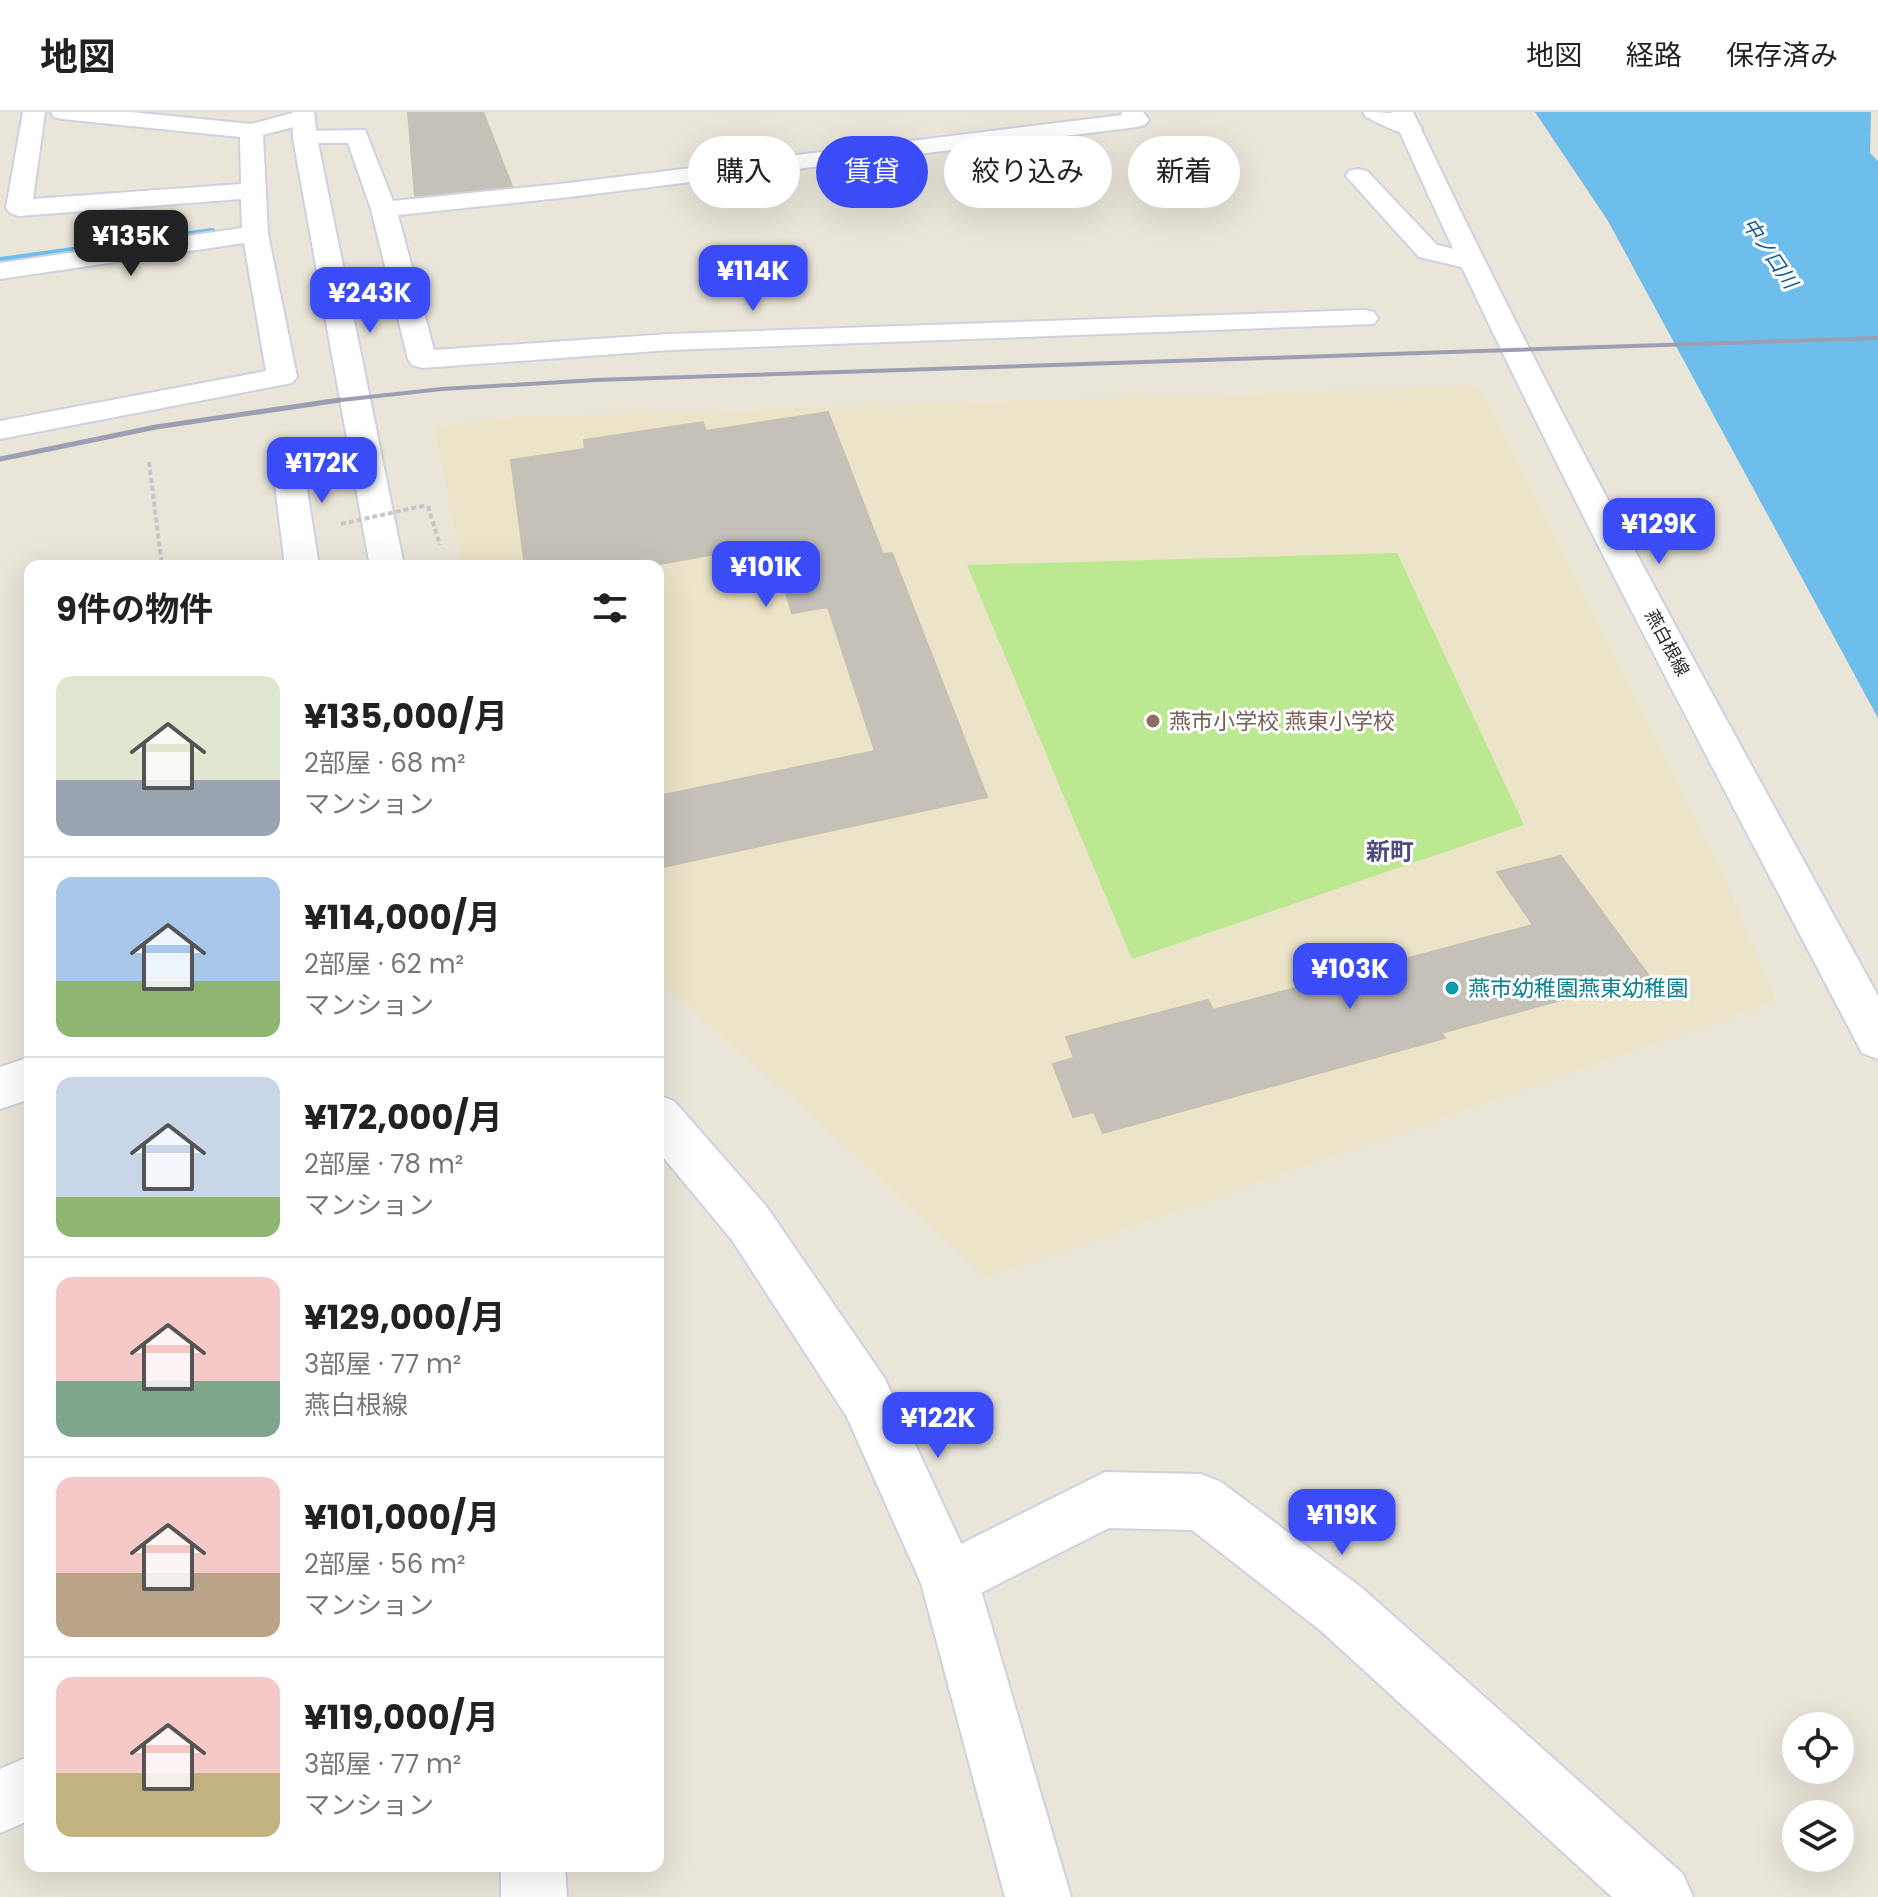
<!DOCTYPE html>
<html lang="ja">
<head>
<meta charset="utf-8">
<style>
  body { margin:0; font-family:Poppins,"Noto Sans JP",sans-serif; background:#f2f2f2; color:#222; height:100vh; display:flex; flex-direction:column; font-size:30px; white-space:nowrap }
  * { box-sizing:border-box; margin:0 }
  p { font-size:26px; color:#767676 }
  .icon { flex:none; width:44px; height:44px; fill:none; stroke:currentColor; stroke-width:2; stroke-linecap:round; stroke-linejoin:round }
  .map { position:relative; flex:1; overflow:hidden }
  .side { position:absolute; left:24px; top:448px; width:640px; height:1312px; display:flex; flex-direction:column; background:#fff; border-radius:16px; box-shadow:0 8px 32px #0002 }
  .side>* { flex:none }
  .banner { position:absolute; left:688px; top:24px; width:760px; height:72px; display:flex; gap:16px }
  .buttons { position:absolute; left:1782px; top:1600px; display:grid; gap:16px }
  .buttons a { display:grid; place-items:center; width:72px; height:72px; border-radius:50%; background:#fff; box-shadow:0 8px 32px #0002; font-size:40px }
  .price { position:absolute; translate:-50% -68px; padding:0 18px; border-radius:16px; background:#3a4cf7; color:#fff; font-size:26px; line-height:52px; filter:drop-shadow(0 2px 4px #0008) }
  .price::after { content:''; position:absolute; left:50%; top:48px; width:24px; height:18px; margin-left:-12px; background:inherit; clip-path:polygon(0 0,100% 0,50% 100%) }
  .price.current { background:#222; color:#fff }
  ul { padding:0; list-style:none }
  li { display:flex; align-items:center; gap:24px; height:200px; padding:0 32px }
  li+li { border-top:2px solid #e0e0e0 }
  li span { display:grid; place-items:center; flex:none; width:224px; height:160px; border-radius:16px; color:#555 }
  li>.icon { margin-inline-start:auto }
  span .icon { width:96px; height:96px; fill:#fffc; stroke-width:1 }
  li b { font-size:34px }
  h2 { display:flex; justify-content:space-between; align-items:center; height:96px; padding:0 32px; font-size:34px }
  .pill { padding:0 28px; border-radius:36px; background:#fff; box-shadow:0 8px 32px #0002; font-size:28px; line-height:72px }
  .pill.current { background:#3a4cf7; color:#fff }
  header { display:flex; align-items:center; gap:48px; box-sizing:border-box; height:112px; padding:0 40px; background:#fff; border-bottom:2px solid #e0e0e0 }
  header strong { font-size:38px }
  nav { display:flex; gap:44px; margin-inline-start:auto; font-size:28px }
  .map>svg:first-child { display:block }
</style>
</head>
<body>
<header>
<strong>地図</strong>
<nav><a>地図</a><a>経路</a><a>保存済み</a></nav>
</header>
<div class="map">
<svg width="1878" height="1785" viewBox="0 0 1878 1785">
  <rect width="100%" height="100%" fill="#eae5d9"/>
  <!-- education -->
  <path fill="#ece4c8" d="M1480,274L1724,764L1777,890L986,1167L857,1045L658,868V454H462L434,315L510,305Z"/>
  <!-- pitch -->
  <path fill="#bbe891" d="M1397,441L1524,713L1132,847L967,453Z"/>
  <!-- water -->
  <path fill="#6dbeec" d="M1535,0H1871L1870,41L1878,49V606L1608,109Z"/>
  <g fill="none" stroke-linecap="round" stroke-linejoin="round">
    <!-- stream -->
    <path fill="#6dbeec" fill-rule="evenodd" d="M211,116L215,117V121L0,151V145Z"/>
  </g>
  <!-- building -->
  <g fill="#c5c1b9" stroke="#c5c1b3" stroke-width="2">
    <path d="M408,0H483L512,74L415,84Z"/>
    <path d="M828,300L883,442L892,441L987,685L658,756V684L875,639L828,495L792,501L771,432L649,454H525L511,348L585,337L584,328L703,310L706,319Z"/>
    <path d="M1561,744L1649,864L1441,921L1445,926L1103,1021L1094,1000L1073,1005L1053,952L1074,946L1066,925L1208,888L1213,898L1533,813L1497,760Z"/>
  </g>
  <g fill="none" stroke-linecap="round" stroke-linejoin="round">
    <!-- street casing -->
    <g stroke="#cfd0e1" stroke-width="4">
      <g id="street">
        <path d="M23,0H45L33,87L241,72L240,25L62,7L54,5L51,0H131L251,12L296,0H312L315,5L312,10L263,23L268,122L297,265L292,271L0,327V309L266,259L244,131L0,167V151L242,116L241,87L19,104L10,101L6,96Z"/>
        <path d="M1121,0H1143L1149,8L1145,13L1137,15L569,85L398,103L434,238L670,222L1364,198L1374,200L1378,206L1374,212L670,238L422,256L412,253L408,247L371,97L348,31H297L293,26L297,21L305,19L365,18L393,89L569,71L1122,3Z"/>
        <path d="M1363,0C1383,0 1407,0 1422,16L1418,21C1401,25 1382,12 1366,5Z"/>
        <path d="M1358,57L1367,59L1437,133L1479,143L1483,149L1479,155L1470,157L1419,145L1346,64L1349,59Z"/>
        <path d="M286,331L297,333L301,340L319,454H285L271,340L275,333Z"/>
        <path d="M30,945V987L0,997V955Z"/>
        <path d="M1105,1360L1201,1362L1221,1370L1362,1476L1683,1762L1693,1785H1612L1320,1518L1192,1418L1109,1416L949,1497L929,1488L920,1468L929,1448Z"/>
        <path d="M30,1644V1708L0,1721V1657Z"/>
        <path d="M501,1754H565L567,1785H501Z"/>
      </g>
    </g>
    <!-- secondary casing -->
    <g stroke="#cfd0e1" stroke-width="4">
      <g id="secondary">
        <path d="M292,0H314L317,26L404,454H370L293,26Z"/>
        <path d="M1391,0H1413C1555,302 1718,592 1878,884V947L1862,941C1700,630 1533,321 1391,0Z"/>
        <path d="M658,983L674,989L766,1094L885,1267L978,1468L1071,1785H1005L921,1471L847,1305L732,1128L658,1039Z"/>
      </g>
    </g>
    <!-- path -->
    <g stroke="#c7c7c7" stroke-width="4" stroke-dasharray="5 3" stroke-linecap="butt">
      <path d="M149,350L162,454"/>
      <path d="M428,394L440,433"/>
    </g>
    <!-- street -->
    <use href="#street" fill="#fff" fill-rule="evenodd"/>
    <!-- secondary -->
    <use href="#secondary" fill="#fff" fill-rule="evenodd"/>
    <!-- rail-far1 -->
    <path stroke="#9c9eb2" stroke-width="4" d="M323,290L442,277L596,268L1878,226"/>
    <!-- rail -->
    <path stroke="#9c9eb2" stroke-width="5" d="M0,347L156,315L340,288"/>
    <!-- path-bridge -->
    <path stroke="#c7c7c7" stroke-width="4" stroke-dasharray="5 3" stroke-linecap="butt" d="M341,412L427,393"/>
  </g>
  <!-- markers -->
  <circle fill="#8d6e63" stroke="#fff" stroke-width="3" cx="1153" cy="609" r="8"/>
  <circle fill="#0f9aa8" stroke="#fff" stroke-width="3" cx="1452" cy="876" r="8"/>
  <g text-anchor="middle" stroke-width="6" stroke-linejoin="round" paint-order="stroke">
    <!-- far-street labels -->
    <g font-size="18" fill="#282828" stroke="#fff">
      <text transform="translate(1667 531) rotate(62)" y="6">燕白根線</text>
    </g>
    <!-- far-water labels -->
    <g font-size="20" font-style="italic" fill="#0f5a94" stroke="#fff">
      <text transform="translate(1770 141) rotate(56)" y="7">中ノ口川</text>
    </g>
    <!-- education labels -->
    <g font-size="22" fill="#785e54" stroke="#fff" text-anchor="start">
      <text x="1169" y="617">燕市小学校 燕東小学校</text>
    </g>
    <!-- culture labels -->
    <g font-size="22" fill="#0d838f" stroke="#fff" text-anchor="start">
      <text x="1468" y="884">燕市幼稚園燕東幼稚園</text>
    </g>
    <!-- neighbourhood labels -->
    <g font-size="24" font-weight="bold" fill="#494d77" stroke="#fff">
      <text x="1390" y="748">新町</text>
    </g>
  </g>
</svg>
<div class="buttons">
<a><svg class="icon" aria-label="locate" viewBox="0 0 24 24"><circle cx="12" cy="12" r="6"/><path d="M12 2v4M12 18v4M2 12h4M18 12h4"/></svg></a>
<a><svg class="icon" aria-label="layers" viewBox="0 0 24 24"><path d="M12 4l9 5-9 5-9-5zM3 14l9 5 9-5"/></svg></a>
</div>
<b class="price current" style="left:131px;top:166px">¥135K</b>
<b class="price" style="left:753px;top:201px">¥114K</b>
<b class="price" style="left:370px;top:223px">¥243K</b>
<b class="price" style="left:322px;top:393px">¥172K</b>
<b class="price" style="left:1659px;top:454px">¥129K</b>
<b class="price" style="left:766px;top:497px">¥101K</b>
<b class="price" style="left:1350px;top:899px">¥103K</b>
<b class="price" style="left:938px;top:1348px">¥122K</b>
<b class="price" style="left:1342px;top:1445px">¥119K</b>
<div class="banner">
<a class="pill">購入</a>
<a class="pill current">賃貸</a>
<a class="pill">絞り込み</a>
<a class="pill">新着</a>
</div>
<section class="side">
<h2>9件の物件<svg class="icon" aria-label="filters" viewBox="0 0 24 24"><path d="M4 7h16M4 17h16"/><circle cx="9" cy="7" r="2"/><circle cx="15" cy="17" r="2"/></svg></h2>
<ul>
<li><span style="background:linear-gradient(#dfe7d0 65%,#9aa5b1 0)"><svg class="icon" aria-label="home" viewBox="0 0 24 24"><path d="M3 11l9-7 9 7M6 9v11h12V9"/></svg></span><div><b>¥135,000/月</b><p>2部屋 · 68 m²</p><p>マンション</p></div></li>
<li><span style="background:linear-gradient(#a9c7e8 65%,#8fb573 0)"><svg class="icon" aria-label="home" viewBox="0 0 24 24"><path d="M3 11l9-7 9 7M6 9v11h12V9"/></svg></span><div><b>¥114,000/月</b><p>2部屋 · 62 m²</p><p>マンション</p></div></li>
<li><span style="background:linear-gradient(#c9d6e8 75%,#8fb573 0)"><svg class="icon" aria-label="home" viewBox="0 0 24 24"><path d="M3 11l9-7 9 7M6 9v11h12V9"/></svg></span><div><b>¥172,000/月</b><p>2部屋 · 78 m²</p><p>マンション</p></div></li>
<li><span style="background:linear-gradient(#f6c9c9 65%,#7fa58c 0)"><svg class="icon" aria-label="home" viewBox="0 0 24 24"><path d="M3 11l9-7 9 7M6 9v11h12V9"/></svg></span><div><b>¥129,000/月</b><p>3部屋 · 77 m²</p><p>燕白根線</p></div></li>
<li><span style="background:linear-gradient(#f6c9c9 60%,#b9a48a 0)"><svg class="icon" aria-label="home" viewBox="0 0 24 24"><path d="M3 11l9-7 9 7M6 9v11h12V9"/></svg></span><div><b>¥101,000/月</b><p>2部屋 · 56 m²</p><p>マンション</p></div></li>
<li><span style="background:linear-gradient(#f6c9c9 60%,#c2b280 0)"><svg class="icon" aria-label="home" viewBox="0 0 24 24"><path d="M3 11l9-7 9 7M6 9v11h12V9"/></svg></span><div><b>¥119,000/月</b><p>3部屋 · 77 m²</p><p>マンション</p></div></li>
</ul>
</section>
</div>
</body>
</html>
